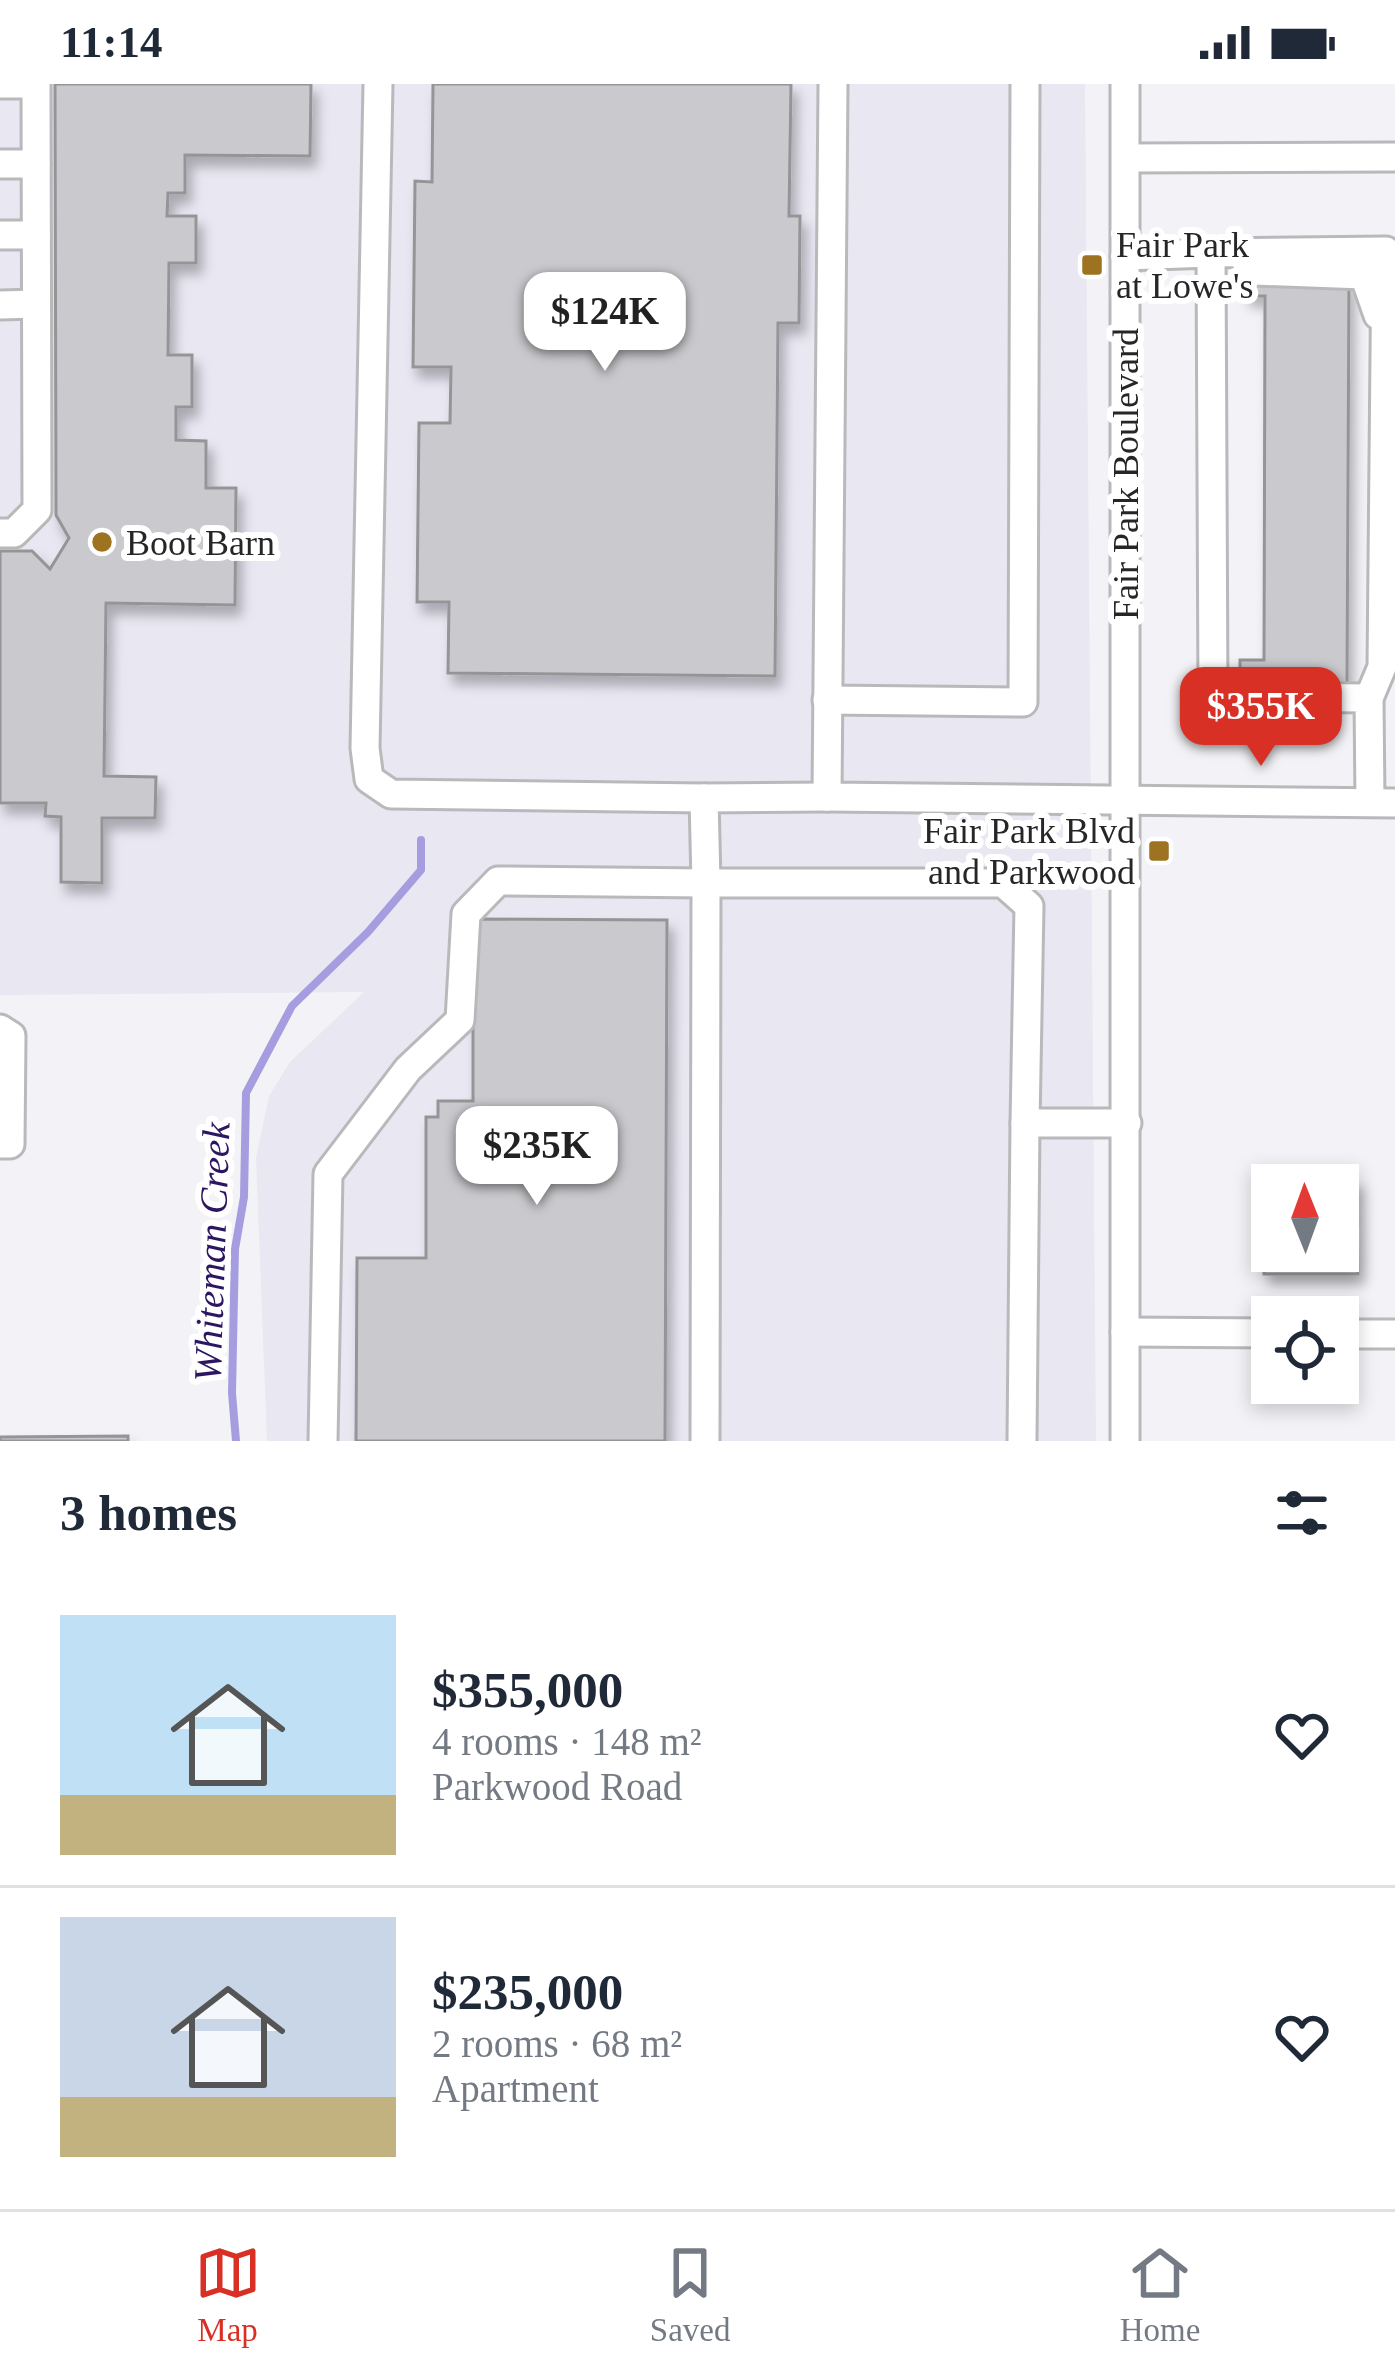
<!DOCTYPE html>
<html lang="en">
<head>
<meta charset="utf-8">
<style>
  body { margin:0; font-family:"Times New Roman",serif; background:#f2f2f3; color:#1f2937; height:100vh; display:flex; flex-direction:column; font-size:45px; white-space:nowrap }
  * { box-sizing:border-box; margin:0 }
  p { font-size:39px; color:#747a83 }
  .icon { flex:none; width:66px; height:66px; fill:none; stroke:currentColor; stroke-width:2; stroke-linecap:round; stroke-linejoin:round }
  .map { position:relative; height:1357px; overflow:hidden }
  .sheet { display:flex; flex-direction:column; background:#fff; flex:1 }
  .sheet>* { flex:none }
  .needle { width:78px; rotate:359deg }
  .fabs { position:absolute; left:1251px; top:1080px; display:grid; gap:24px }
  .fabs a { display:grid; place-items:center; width:108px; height:108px; border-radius:0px; background:#fff; box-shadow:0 6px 18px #0003; font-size:60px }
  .price { position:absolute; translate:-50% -102px; padding:0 27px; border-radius:24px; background:#fff; color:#222; font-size:39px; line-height:78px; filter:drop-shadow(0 3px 6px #0008) }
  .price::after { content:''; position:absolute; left:50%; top:72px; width:36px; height:27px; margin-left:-18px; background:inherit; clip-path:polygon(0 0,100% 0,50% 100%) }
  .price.selected { background:#d93025; color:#fff }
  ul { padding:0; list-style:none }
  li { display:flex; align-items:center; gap:36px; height:300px; padding:0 60px }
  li+li { border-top:3px solid #e0e1e3 }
  li span { display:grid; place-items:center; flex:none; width:336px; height:240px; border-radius:0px; color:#555 }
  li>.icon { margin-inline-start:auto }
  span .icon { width:144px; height:144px; fill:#fffc; stroke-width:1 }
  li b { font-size:51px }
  h2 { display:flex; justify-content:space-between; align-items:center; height:144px; padding:0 60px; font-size:51px }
  .status { display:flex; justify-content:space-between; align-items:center; height:84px; padding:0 60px; background:#fff; direction:ltr }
  .status svg { height:33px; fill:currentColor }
  .tabs { display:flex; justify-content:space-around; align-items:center; height:168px; border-top:3px solid #e0e1e3; background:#fff; font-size:33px; color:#747a83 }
  .tabs a { display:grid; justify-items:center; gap:6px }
  .tabs .selected { color:#d93025 }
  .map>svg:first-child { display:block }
</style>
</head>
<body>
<div class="status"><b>11:14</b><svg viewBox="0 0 49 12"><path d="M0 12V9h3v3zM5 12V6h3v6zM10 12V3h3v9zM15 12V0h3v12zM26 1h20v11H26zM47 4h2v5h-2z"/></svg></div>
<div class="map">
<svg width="1395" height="1357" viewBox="0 0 1395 1357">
  <defs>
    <filter id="shadow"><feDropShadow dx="5.5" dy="10" stdDeviation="6" flood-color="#0004"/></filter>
  </defs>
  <rect width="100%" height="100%" fill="#f3f3f7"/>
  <!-- built -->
  <path fill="#e8e7f2" d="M0,0H1085L1096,1357H267L256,1074L269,1012L290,978L364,908L0,911Z"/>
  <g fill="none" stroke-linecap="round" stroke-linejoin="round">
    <!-- stream -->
    <path stroke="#a59ddf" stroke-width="8" d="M236,1357L232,1309L235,1165L244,1113L246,1009L292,922L368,848L421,786V756"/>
  </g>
  <!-- building -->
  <g fill="#cacace" stroke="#959598" stroke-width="3" fill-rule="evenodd" filter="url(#shadow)">
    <path d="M55,0H311L310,72L185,71V109H168L167,132H196V179H169L168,271H192V323H176V356L206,357V404H236L235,521L106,519L104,692L156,693L155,734H102V799L61,798V733L45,732L46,719H0V467H32L50,485L69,454L56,431Z"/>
    <path d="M433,0H791L789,132H800L799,239H778L775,592L448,589L449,518H417L419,339H450L451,283H413L415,97L432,98Z"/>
    <path d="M1245,194L1349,195L1347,601L1240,600V576H1264L1265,212H1245Z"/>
    <path d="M473,835L667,836L665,1357H356L357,1174H426V1033H438V1017H473Z"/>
    <path d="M1264,1095H1357L1358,1190H1264ZM1272,1101H1338V1167H1272Z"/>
    <path d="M128,1352V1357H0V1353Z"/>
  </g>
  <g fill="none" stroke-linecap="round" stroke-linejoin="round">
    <!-- minor casing -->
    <g stroke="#b9b9bc" stroke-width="33">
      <g id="minor">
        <path d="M0,0H34"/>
        <path d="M378,0L365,664L369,695L391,710L704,714"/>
        <path d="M833,0L827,713L1395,719"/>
        <path d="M1126,74L1395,73"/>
        <path d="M0,80H36"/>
        <path d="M0,151H36"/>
        <path d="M1211,169L1386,167L1382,583L1369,614"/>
        <path d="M1125,172L1211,169L1213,613L1369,614L1370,718"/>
        <path d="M1245,176L1255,187L1364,191L1378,231"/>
        <path d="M0,221L36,220"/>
        <path d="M0,449H14L37,426L36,0"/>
        <path d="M827,616L1023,618L1025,0"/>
        <path d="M0,945L11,952L10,1060H0"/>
        <path d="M1125,1248L1272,1249"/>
        <path d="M1338,1250H1395"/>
        <path d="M323,1357L328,1090L408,985L460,936L466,830L498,797L706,799L704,714L827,713"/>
        <path d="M705,1357L706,799H1003L1029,822L1025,1039"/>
        <path d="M1022,1357L1025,1039H1127"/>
        <path d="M1125,1357V0"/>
      </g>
    </g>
    <!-- minor -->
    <use href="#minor" stroke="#fff" stroke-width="27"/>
  </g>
  <!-- markers -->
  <g fill="#9d7322" stroke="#fff" stroke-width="4.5">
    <rect x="1080" y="169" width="24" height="24" rx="6"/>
    <circle cx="102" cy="458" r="12"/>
    <rect x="1147" y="755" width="24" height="24" rx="6"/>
  </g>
  <g text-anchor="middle" stroke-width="12" stroke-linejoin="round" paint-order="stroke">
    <!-- poi labels -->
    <g font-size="36" fill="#262628" stroke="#fff" text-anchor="start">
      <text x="1116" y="173">Fair Park<tspan x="1116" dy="41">at Lowe's</tspan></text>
      <text x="126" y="471">Boot Barn</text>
      <text x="1135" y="759" text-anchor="end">Fair Park Blvd<tspan x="1135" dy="41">and Parkwood</tspan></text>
    </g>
    <!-- street labels -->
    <g font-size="36" fill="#262628" stroke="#fff">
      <text transform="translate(1125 390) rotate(-90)" y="13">Fair Park Boulevard</text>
    </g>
    <!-- water labels -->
    <g font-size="39" font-style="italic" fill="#2c1561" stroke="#fff">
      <text transform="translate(211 1168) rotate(-88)" y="14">Whiteman Creek</text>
    </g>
  </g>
</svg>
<div class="fabs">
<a><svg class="needle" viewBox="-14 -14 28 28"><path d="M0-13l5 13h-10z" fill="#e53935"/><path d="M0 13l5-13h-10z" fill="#747a83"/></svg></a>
<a><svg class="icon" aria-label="locate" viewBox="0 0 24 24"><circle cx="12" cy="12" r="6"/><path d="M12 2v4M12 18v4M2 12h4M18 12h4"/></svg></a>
</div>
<b class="price" style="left:605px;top:290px">$124K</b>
<b class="price selected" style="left:1261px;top:685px">$355K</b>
<b class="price" style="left:537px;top:1124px">$235K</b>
</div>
<section class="sheet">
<h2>3 homes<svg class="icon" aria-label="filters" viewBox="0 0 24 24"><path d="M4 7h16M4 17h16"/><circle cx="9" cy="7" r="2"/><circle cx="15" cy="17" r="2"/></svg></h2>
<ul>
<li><span style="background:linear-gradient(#bfe0f5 75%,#c2b280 0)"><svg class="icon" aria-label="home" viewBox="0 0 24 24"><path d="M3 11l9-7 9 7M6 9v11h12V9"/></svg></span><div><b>$355,000</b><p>4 rooms · 148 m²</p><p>Parkwood Road</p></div><svg class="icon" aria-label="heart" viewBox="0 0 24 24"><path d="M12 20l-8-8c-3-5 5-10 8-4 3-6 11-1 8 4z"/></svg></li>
<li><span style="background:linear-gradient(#c9d6e8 75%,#c2b280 0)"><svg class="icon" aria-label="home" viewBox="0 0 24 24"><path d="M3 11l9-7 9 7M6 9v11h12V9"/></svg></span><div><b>$235,000</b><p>2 rooms · 68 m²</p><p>Apartment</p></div><svg class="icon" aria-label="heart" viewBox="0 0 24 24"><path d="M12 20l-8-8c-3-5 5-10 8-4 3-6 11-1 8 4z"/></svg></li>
</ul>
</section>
<nav class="tabs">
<a class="selected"><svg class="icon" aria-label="map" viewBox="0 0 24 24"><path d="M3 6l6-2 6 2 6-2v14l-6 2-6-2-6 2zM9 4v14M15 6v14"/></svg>Map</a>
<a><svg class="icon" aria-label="saved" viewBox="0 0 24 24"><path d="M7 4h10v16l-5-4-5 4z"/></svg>Saved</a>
<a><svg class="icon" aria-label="home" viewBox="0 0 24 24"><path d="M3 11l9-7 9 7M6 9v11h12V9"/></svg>Home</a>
</nav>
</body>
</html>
